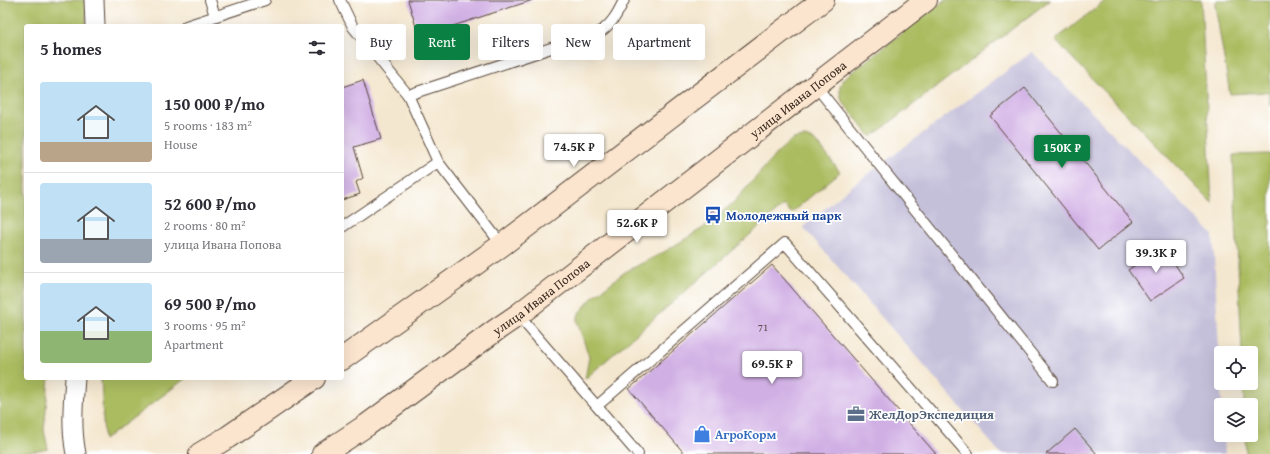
<!DOCTYPE html>
<html lang="en">
<head>
<meta charset="utf-8">
<style>
  body { margin:0; font-family:"Gentium Book Plus",serif; background:#f7f7f7; color:#2b2b33; height:100vh; display:flex; flex-direction:column; font-size:15px; white-space:nowrap }
  * { box-sizing:border-box; margin:0 }
  p { font-size:13px; color:#7c7c81 }
  .icon { flex:none; width:22px; height:22px; fill:none; stroke:currentColor; stroke-width:2; stroke-linecap:round; stroke-linejoin:round }
  .map { position:relative; flex:1; overflow:hidden }
  .sheet { position:absolute; left:24px; top:24px; width:320px; height:356px; display:flex; flex-direction:column; background:#fff; border-radius:4px; box-shadow:0 4px 16px #0002 }
  .sheet>* { flex:none }
  .top-card { position:absolute; left:356px; top:24px; width:380px; height:36px; display:flex; gap:8px }
  .controls { position:absolute; left:1214px; top:346px; display:grid; gap:8px }
  .controls a { display:grid; place-items:center; width:44px; height:44px; border-radius:4px; background:#fff; box-shadow:0 4px 16px #0002; font-size:20px }
  .price { position:absolute; translate:-50% -34px; padding:0 9px; border-radius:4px; background:#fff; color:#222; font-size:13px; line-height:26px; filter:drop-shadow(0 1px 2px #0008) }
  .price::after { content:''; position:absolute; left:50%; top:24px; width:12px; height:9px; margin-left:-6px; background:inherit; clip-path:polygon(0 0,100% 0,50% 100%) }
  .price.on { background:#0b8043; color:#fff }
  ul { padding:0; list-style:none }
  li { display:flex; align-items:center; gap:12px; height:100px; padding:0 16px }
  li+li { border-top:1px solid #e1e1e2 }
  li span { display:grid; place-items:center; flex:none; width:112px; height:80px; border-radius:4px; color:#555 }
  li>.icon { margin-inline-start:auto }
  span .icon { width:48px; height:48px; fill:#fffc; stroke-width:1 }
  li b { font-size:17px }
  h2 { display:flex; justify-content:space-between; align-items:center; height:48px; padding:0 16px; font-size:17px }
  .pill { padding:0 14px; border-radius:4px; background:#fff; box-shadow:0 4px 16px #0002; font-size:14px; line-height:36px }
  .pill.on { background:#0b8043; color:#fff }
  .map>svg:first-child { display:block }
</style>
</head>
<body>
<div class="map">
<svg width="1270" height="454" viewBox="0 0 1270 454">
  <rect width="100%" height="100%" fill="#fff"/>
  <filter id="ink" filterUnits="userSpaceOnUse"><feTurbulence type="fractalNoise" baseFrequency=".025" numOctaves="2"/><feDisplacementMap in="SourceGraphic" scale="8" xChannelSelector="R" yChannelSelector="G"/><feConvolveMatrix kernelMatrix="1 2 1 2 8 2 1 2 1" color-interpolation-filters="sRGB"/></filter>
  <filter id="wash" filterUnits="userSpaceOnUse"><feTurbulence type="fractalNoise" baseFrequency=".012" numOctaves="4" result="noise"/><feDisplacementMap in="SourceGraphic" scale="16" xChannelSelector="R" yChannelSelector="G"/><feGaussianBlur stdDeviation="0.9" result="paint"/><feColorMatrix in="noise" values="0 0 0 0 0 0 0 0 0 0 0 0 0 0 0 0 0 1.4 0 .05"/><feComposite in="paint" operator="in"/></filter>
  <g filter="url(#wash)">
    <rect width="100%" height="100%" fill="#f4e7cf"/>
    <!-- industrial -->
    <path fill="#c5c0da" d="M1032,52L1213,235L1222,405H1221V435H1224L1225,454H1001L803,227L852,186Z"/>
    <!-- green -->
    <g fill="#abbc60" stroke="#73733f">
      <path d="M0,0H84L87,2L86,26H26V378H49L44,430L48,449C32,452 17,454 0,454Z"/>
      <path d="M945,0H1050L871,137L842,101C839,92 839,87 843,79Z"/>
      <path d="M1106,0H1201L1212,203L1055,40Z"/>
      <path d="M1217,0H1270V106L1269,92L1230,94L1215,5Z"/>
      <path d="M805,137L816,141L840,172L791,213L784,205L585,379L589,357L577,321L579,313L593,297L625,272L664,252L703,228L734,202L779,151L793,139Z"/>
      <path d="M1270,154V454H1246L1245,435H1251V405H1244L1243,383H1251V353H1242L1233,155Z"/>
      <path d="M101,378H186L104,440Z"/>
    </g>
    <g id="blocks">
      <!-- building -->
      <g fill="#d0afe4">
        <path d="M408,0H533L419,37Z"/>
        <path d="M363,80L381,139L354,147L363,178L356,182L360,194L342,200V87Z"/>
        <path d="M1025,88L1133,222L1098,250L990,116Z"/>
        <path d="M713,210L717,214L709,220L706,216Z"/>
        <path d="M1163,246L1184,278L1150,301L1128,270Z"/>
        <path d="M772,265L936,454H685L629,389Z"/>
        <path d="M1075,429L1097,454H1046Z"/>
      </g>
    </g>
  </g>
  <g filter="url(#ink)">
    <use href="#blocks" fill-opacity="0" stroke="#574639" stroke-width="1"/>
    <g fill="none" stroke-linecap="round" stroke-linejoin="round">
      <!-- lane casing -->
      <g stroke="#574639" stroke-width="12">
        <g id="lane">
          <path d="M210,0L215,16"/>
          <path d="M340,0L353,27L408,95L438,162L502,245"/>
          <path d="M186,26L265,0"/>
          <path d="M815,85L1053,381"/>
          <path d="M408,95L600,32C612,24 618,13 624,0"/>
          <path d="M342,227L438,162"/>
          <path d="M518,315L638,454"/>
          <path d="M597,406L785,243L968,454"/>
        </g>
      </g>
      <!-- street casing -->
      <g stroke="#574639" stroke-width="21">
        <g id="street">
          <path d="M94,0L95,26"/>
          <path d="M75,378C73,404 71,429 76,454"/>
        </g>
      </g>
      <!-- secondary casing -->
      <g stroke="#574639" stroke-width="24">
        <g id="secondary">
          <path d="M342,359L502,245L823,0"/>
          <path d="M200,454L228,437L314,378"/>
          <path id="s1" d="M323,454L367,425L496,330L518,315L926,0"/>
        </g>
      </g>
      <!-- lane -->
      <use href="#lane" stroke="#fff" stroke-width="10"/>
      <!-- street -->
      <use href="#street" stroke="#fff" stroke-width="19"/>
      <!-- secondary -->
      <use href="#secondary" stroke="#fbe5cf" stroke-width="22"/>
    </g>
  </g>
  <!-- icons -->
  <defs>
    <g id="bus-bare" transform="scale(1.38)"><path d="M-5-6H5V4H4V6H2V4H-2V6H-4V4H-5ZM-3.5-4V0h7V-4ZM-3.5 1.2v1.5H-2V1.2ZM2 1.2v1.5H3.5V1.2Z" fill="#1a4fb4" stroke="#fff" stroke-width="2.5" paint-order="stroke"/></g>
    <g id="office-bare" transform="scale(1.38)"><path d="M-6-3h4V-5.5h4V-3h4V5H-6ZM-1-4.5V-3h2v-1.5ZM-6 0V1H6V0Z" fill="#5c6f8a" stroke="#fff" stroke-width="2.5" paint-order="stroke"/></g>
    <g id="shop-bare" transform="scale(1.38)"><path d="M-5-2.5h2.3a2.7 3.5 0 0 1 5.4 0H5L5.5 6h-11ZM-1.5-2.5h3a1.5 2.3 0 0 0-3 0Z" fill="#3f7fe0" stroke="#fff" stroke-width="2.5" paint-order="stroke"/></g>
  </defs>
  <g fill-rule="evenodd">
    <use href="#bus-bare" x="713" y="215"/>
    <use href="#office-bare" x="856" y="414"/>
    <use href="#shop-bare" x="702" y="434"/>
  </g>
  <g text-anchor="middle" stroke-width="3.5" stroke-linejoin="round" paint-order="stroke">
    <!-- number labels -->
    <g font-size="11" fill="#604b50">
      <text x="763" y="331">71</text>
    </g>
    <!-- street labels -->
    <g font-size="13" fill="#3b2a1e" stroke="#fff">
      <text dy="5" stroke="none"><textPath href="#s1" startOffset="593">улица Ивана Попова</textPath></text>
      <text dy="5" stroke="none"><textPath href="#s1" startOffset="269">улица Ивана Попова</textPath></text>
    </g>
    <!-- transit labels -->
    <g font-size="13" font-weight="bold" fill="#164399" stroke="#fff" text-anchor="start">
      <text x="726" y="220">Молодежный парк</text>
    </g>
    <!-- service labels -->
    <g font-size="13" font-weight="bold" fill="#4e5e75" stroke="#fff" text-anchor="start">
      <text x="869" y="419">ЖелДорЭкспедиция</text>
    </g>
    <!-- shop labels -->
    <g font-size="13" font-weight="bold" fill="#366cbe" stroke="#fff" text-anchor="start">
      <text x="715" y="439">АгроКорм</text>
    </g>
  </g>
</svg>
<div class="controls">
<a><svg class="icon" aria-label="locate" viewBox="0 0 24 24"><circle cx="12" cy="12" r="6"/><path d="M12 2v4M12 18v4M2 12h4M18 12h4"/></svg></a>
<a><svg class="icon" aria-label="layers" viewBox="0 0 24 24"><path d="M12 4l9 5-9 5-9-5zM3 14l9 5 9-5"/></svg></a>
</div>
<b class="price" style="left:574px;top:168px">74.5K ₽</b>
<b class="price on" style="left:1062px;top:169px">150K ₽</b>
<b class="price" style="left:637px;top:244px">52.6K ₽</b>
<b class="price" style="left:1156px;top:274px">39.3K ₽</b>
<b class="price" style="left:772px;top:385px">69.5K ₽</b>
<div class="top-card">
<a class="pill">Buy</a>
<a class="pill on">Rent</a>
<a class="pill">Filters</a>
<a class="pill">New</a>
<a class="pill">Apartment</a>
</div>
<section class="sheet">
<h2>5 homes<svg class="icon" aria-label="filters" viewBox="0 0 24 24"><path d="M4 7h16M4 17h16"/><circle cx="9" cy="7" r="2"/><circle cx="15" cy="17" r="2"/></svg></h2>
<ul>
<li><span style="background:linear-gradient(#bfe0f5 75%,#b9a48a 0)"><svg class="icon" aria-label="home" viewBox="0 0 24 24"><path d="M3 11l9-7 9 7M6 9v11h12V9"/></svg></span><div><b>150 000 ₽/mo</b><p>5 rooms · 183 m²</p><p>House</p></div></li>
<li><span style="background:linear-gradient(#bfe0f5 70%,#9aa5b1 0)"><svg class="icon" aria-label="home" viewBox="0 0 24 24"><path d="M3 11l9-7 9 7M6 9v11h12V9"/></svg></span><div><b>52 600 ₽/mo</b><p>2 rooms · 80 m²</p><p>улица Ивана Попова</p></div></li>
<li><span style="background:linear-gradient(#bfe0f5 60%,#8fb573 0)"><svg class="icon" aria-label="home" viewBox="0 0 24 24"><path d="M3 11l9-7 9 7M6 9v11h12V9"/></svg></span><div><b>69 500 ₽/mo</b><p>3 rooms · 95 m²</p><p>Apartment</p></div></li>
</ul>
</section>
</div>
</body>
</html>
